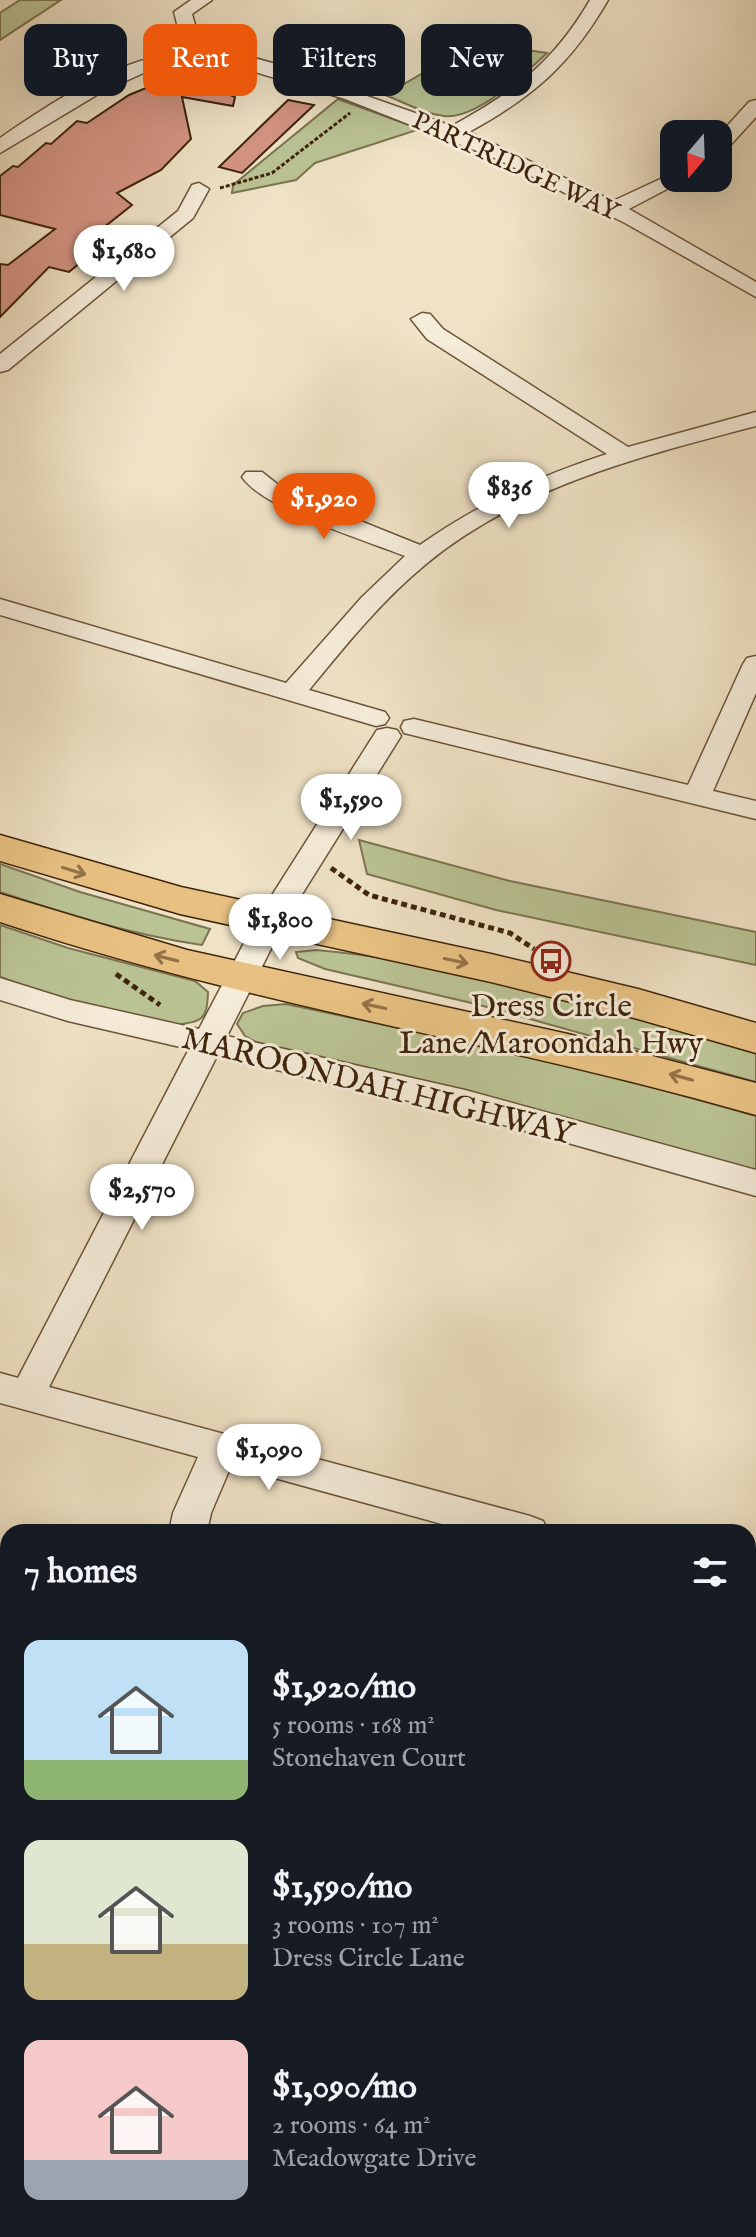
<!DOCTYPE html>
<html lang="en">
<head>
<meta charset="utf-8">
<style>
  body { margin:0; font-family:"IM FELL English",serif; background:#20242c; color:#f1f3f6; height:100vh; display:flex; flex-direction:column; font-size:30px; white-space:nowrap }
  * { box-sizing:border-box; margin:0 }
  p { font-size:26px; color:#9ea1a6 }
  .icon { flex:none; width:44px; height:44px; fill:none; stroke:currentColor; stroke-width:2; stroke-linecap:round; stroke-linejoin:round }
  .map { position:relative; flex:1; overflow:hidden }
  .sheet { position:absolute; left:0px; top:1524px; width:756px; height:714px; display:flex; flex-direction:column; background:#171b24; border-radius:24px 24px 0 0; box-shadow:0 8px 32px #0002 }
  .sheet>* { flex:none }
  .hud { position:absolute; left:24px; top:24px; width:708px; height:72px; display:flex; gap:16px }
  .needle { width:52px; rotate:199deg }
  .buttons { position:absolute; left:660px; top:120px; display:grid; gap:16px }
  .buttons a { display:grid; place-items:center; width:72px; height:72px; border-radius:16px; background:#171b24; box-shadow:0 8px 32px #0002; font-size:40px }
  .price { position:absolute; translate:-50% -68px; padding:0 18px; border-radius:28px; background:#fff; color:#222; font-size:26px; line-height:52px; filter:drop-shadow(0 2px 4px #0008) }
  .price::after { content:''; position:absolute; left:50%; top:48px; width:24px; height:18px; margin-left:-12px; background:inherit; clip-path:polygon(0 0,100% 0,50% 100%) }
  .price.current { background:#ea580c; color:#fff }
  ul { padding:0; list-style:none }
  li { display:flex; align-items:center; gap:24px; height:200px; padding:0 24px }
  li span { display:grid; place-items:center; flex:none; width:224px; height:160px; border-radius:16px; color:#555 }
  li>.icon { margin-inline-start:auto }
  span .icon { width:96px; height:96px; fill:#fffc; stroke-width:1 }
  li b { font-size:34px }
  h2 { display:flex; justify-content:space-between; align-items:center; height:96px; padding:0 24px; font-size:34px }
  .tag { padding:0 28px; border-radius:16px; background:#171b24; box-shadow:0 8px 32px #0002; font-size:28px; line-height:72px }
  .tag.current { background:#ea580c; color:#fff }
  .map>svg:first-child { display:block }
</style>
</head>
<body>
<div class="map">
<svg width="756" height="2237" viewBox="0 0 756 2237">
  <rect width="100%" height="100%" fill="#efe2c5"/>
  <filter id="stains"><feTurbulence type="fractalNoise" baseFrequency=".0025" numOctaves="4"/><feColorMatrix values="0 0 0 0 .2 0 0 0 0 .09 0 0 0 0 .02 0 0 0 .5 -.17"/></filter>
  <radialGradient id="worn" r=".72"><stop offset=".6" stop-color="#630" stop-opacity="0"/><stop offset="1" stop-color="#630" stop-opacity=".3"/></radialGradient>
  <!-- green -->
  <g fill="#bac394" stroke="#7c7450" stroke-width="2">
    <path d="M20,0H61L0,40V13Z"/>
    <path d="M500,46L547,53C525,74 475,120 444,116C425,114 403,102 385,95L442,62Z"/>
    <path d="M338,99L420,129L315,163L296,180L232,193L233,185Z"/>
    <path d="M359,840L510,881L756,932V965L496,910L367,874Z"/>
    <path d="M0,864L80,892L210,929L202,945C132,935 66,914 0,892Z"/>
    <path d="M0,925L68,948L195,981L208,992C207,1020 203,1021 176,1025L46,994L0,977Z"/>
    <path d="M316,950C465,963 611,1010 756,1049V1082L476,1004L325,969L298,958L296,952Z"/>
    <path d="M286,1004L573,1065L756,1116V1172L261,1045L245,1036L237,1024L243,1013L263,1006Z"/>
  </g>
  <!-- building -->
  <g fill="#d49583" stroke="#3f240c" stroke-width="2">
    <path d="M180,74L235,97L233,106L182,97L191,139L161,170L117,193L132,205L78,248L93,252L69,272L49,267L0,317V264L8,265L55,229L0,215V176L13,166L18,167L46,143L51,144L77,121L87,123L129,95Z"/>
    <path d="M288,100L314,105L242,173L219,167Z"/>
  </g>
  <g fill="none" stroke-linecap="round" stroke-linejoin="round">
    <!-- street casing -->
    <g stroke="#6b543a" stroke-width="3">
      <g id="street">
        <path d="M191,0H212L192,14L202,50L240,54L276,64L452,126C514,92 554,62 590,0H608C571,64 533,97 469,132L613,201L671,174L674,173V178H688L629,209L756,282V297L625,223L497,159L345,99L225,63L195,60L152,69L100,93L0,153V138C55,100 116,60 184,51L174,12Z"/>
        <path d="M756,100V117L725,151L718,153V136L749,102Z"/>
        <path d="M199,183L209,189L193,218L8,370L0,372V354L178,211L192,185Z"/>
        <path d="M422,313L430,314L443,329L628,447L756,412V426C641,456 519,487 426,564C381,601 345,646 309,690L385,712L389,718L385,724L376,726L0,615V599L286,683L362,597L405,556C365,540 265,510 242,477L246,472H262L286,491L420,545C478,504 539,476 607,454L427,339L411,319Z"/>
        <path d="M756,656V693L713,791L756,801V819L404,733L401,727L404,721L414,719L688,785L743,664L747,658Z"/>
        <path d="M387,728L397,730L401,736L284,923L227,1036L465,1090L756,1170V1196L465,1114L217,1056L49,1387L530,1516L543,1521L549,1532H471L231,1466L211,1513L207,1532H169L173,1513L198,1457L0,1403V1373L18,1378L189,1049L68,1021L0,1000V978L70,1000L199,1029L255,922L377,730Z"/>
        <path d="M748,1626L756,1628V1666L748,1663Z"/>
        <path d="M8,2064V2112L0,2115V2067Z"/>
        <path d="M474,2230H521L524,2237H477Z"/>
      </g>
    </g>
    <!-- highway casing -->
    <g stroke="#3f240c" stroke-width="3">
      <g id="highway">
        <path d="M0,835L181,887L491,954L638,989L756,1023V1053L638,1019L491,982L180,914L0,861Z"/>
        <path d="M0,894L187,950L568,1034L756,1083V1115C506,1043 247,1005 0,922Z"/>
      </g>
    </g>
    <!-- path-far1 -->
    <path stroke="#3f240c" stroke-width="3" stroke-dasharray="4 2" stroke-linecap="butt" d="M220,188L272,173L350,113"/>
    <!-- path -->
    <g stroke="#3f240c" stroke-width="5" stroke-dasharray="6 4" stroke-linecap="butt">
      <path d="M331,868L369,895L510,933L534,949"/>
      <path d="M116,974L160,1005"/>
    </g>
    <!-- street -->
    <use href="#street" fill="#f5ecd9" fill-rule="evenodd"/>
    <!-- highway -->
    <use href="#highway" fill="#e8c182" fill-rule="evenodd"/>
  </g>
  <!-- one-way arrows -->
  <defs><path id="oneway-shaft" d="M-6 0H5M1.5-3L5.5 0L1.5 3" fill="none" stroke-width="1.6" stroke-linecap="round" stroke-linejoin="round" transform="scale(2)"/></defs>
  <g stroke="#947247">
    <use href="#oneway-shaft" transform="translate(74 871) rotate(17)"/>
    <use href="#oneway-shaft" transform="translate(166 958) rotate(-166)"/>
    <use href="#oneway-shaft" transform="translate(456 961) rotate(12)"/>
    <use href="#oneway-shaft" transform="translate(374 1006) rotate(-168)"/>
    <use href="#oneway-shaft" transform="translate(681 1077) rotate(-165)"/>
  </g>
  <!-- icons -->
  <defs>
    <g id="bus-ring" transform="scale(2)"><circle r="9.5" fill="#f5ecd9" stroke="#8f2418" stroke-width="1.5"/><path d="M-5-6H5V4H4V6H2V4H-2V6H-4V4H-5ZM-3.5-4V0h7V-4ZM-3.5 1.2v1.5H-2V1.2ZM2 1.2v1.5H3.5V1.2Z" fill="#8f2418"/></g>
  </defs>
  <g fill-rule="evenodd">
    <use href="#bus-ring" x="551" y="961"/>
  </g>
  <g text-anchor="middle" stroke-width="6" stroke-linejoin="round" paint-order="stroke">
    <!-- far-street labels -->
    <g font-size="26" fill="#3f240c" stroke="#f5ecd9">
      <text transform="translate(516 165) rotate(25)" y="9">PARTRIDGE WAY</text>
    </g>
    <!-- poi labels -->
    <g font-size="32" fill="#3f240c" stroke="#f5ecd9">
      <text x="551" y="1016">Dress Circle<tspan x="551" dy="37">Lane/Maroondah Hwy</tspan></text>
    </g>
    <!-- street labels -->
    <g font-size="32" fill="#3f240c" stroke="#f5ecd9">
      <text transform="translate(378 1085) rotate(14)" y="11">MAROONDAH HIGHWAY</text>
    </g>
  </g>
  <rect width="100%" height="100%" filter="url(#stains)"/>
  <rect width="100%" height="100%" fill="url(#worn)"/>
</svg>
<div class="buttons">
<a><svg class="needle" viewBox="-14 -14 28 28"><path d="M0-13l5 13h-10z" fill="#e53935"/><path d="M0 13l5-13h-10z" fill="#9ea1a6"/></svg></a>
</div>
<b class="price" style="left:124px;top:293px">$1,680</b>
<b class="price" style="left:509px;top:530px">$836</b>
<b class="price current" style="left:324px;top:541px">$1,920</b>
<b class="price" style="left:351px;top:842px">$1,590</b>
<b class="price" style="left:280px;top:962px">$1,800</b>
<b class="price" style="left:142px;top:1232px">$2,570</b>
<b class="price" style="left:269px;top:1492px">$1,090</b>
<div class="hud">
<a class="tag">Buy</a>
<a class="tag current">Rent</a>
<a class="tag">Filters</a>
<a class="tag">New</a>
</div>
<section class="sheet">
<h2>7 homes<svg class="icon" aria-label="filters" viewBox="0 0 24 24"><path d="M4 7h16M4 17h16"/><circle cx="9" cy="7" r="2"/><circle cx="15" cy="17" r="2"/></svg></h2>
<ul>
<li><span style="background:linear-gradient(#bfe0f5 75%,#8fb573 0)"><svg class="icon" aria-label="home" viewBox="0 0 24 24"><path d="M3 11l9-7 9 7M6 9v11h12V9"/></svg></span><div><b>$1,920/mo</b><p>5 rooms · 168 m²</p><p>Stonehaven Court</p></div></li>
<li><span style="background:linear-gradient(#dfe7d0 65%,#c2b280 0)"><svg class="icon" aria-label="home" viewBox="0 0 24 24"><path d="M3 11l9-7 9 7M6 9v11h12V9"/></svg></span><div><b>$1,590/mo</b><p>3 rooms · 107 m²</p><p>Dress Circle Lane</p></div></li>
<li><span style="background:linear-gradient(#f6c9c9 75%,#9aa5b1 0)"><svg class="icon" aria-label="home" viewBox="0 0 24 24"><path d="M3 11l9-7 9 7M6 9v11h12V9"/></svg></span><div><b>$1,090/mo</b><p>2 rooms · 64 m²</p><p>Meadowgate Drive</p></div></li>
</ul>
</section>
</div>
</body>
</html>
